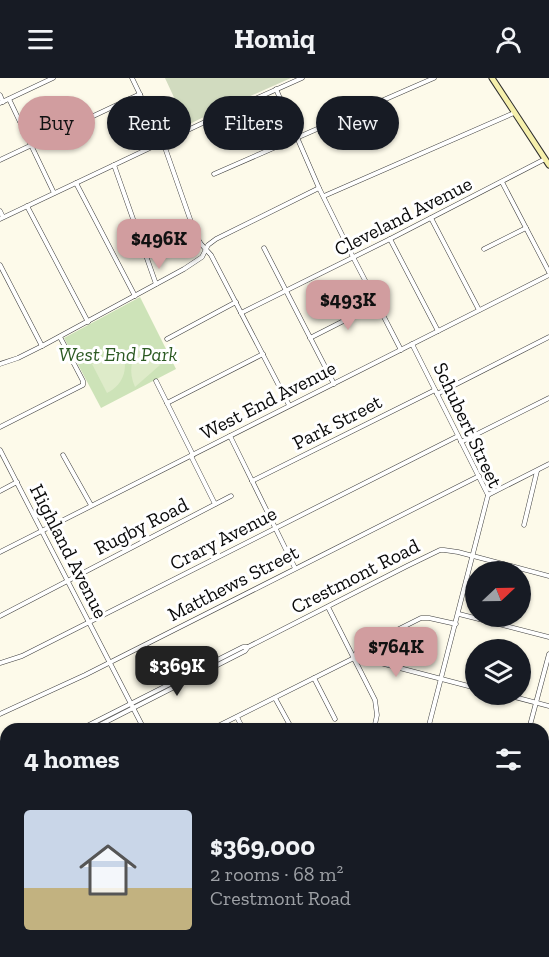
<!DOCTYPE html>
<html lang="en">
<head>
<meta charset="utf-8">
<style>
  body { margin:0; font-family:"Zilla Slab",serif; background:#242831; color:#f1f3f6; height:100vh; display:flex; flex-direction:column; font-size:22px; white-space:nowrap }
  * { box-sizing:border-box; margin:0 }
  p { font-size:20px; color:#9ea1a6 }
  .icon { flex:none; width:33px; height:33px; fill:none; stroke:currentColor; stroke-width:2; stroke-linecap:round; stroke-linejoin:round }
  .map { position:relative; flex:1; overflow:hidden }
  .side { position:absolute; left:0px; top:645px; width:549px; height:234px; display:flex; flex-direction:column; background:#171b24; border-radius:18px 18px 0 0; box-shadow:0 2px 4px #0004 }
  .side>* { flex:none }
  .guide { position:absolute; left:18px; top:18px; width:513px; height:54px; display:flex; gap:12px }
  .needle { width:39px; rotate:68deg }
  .tools { position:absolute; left:465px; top:483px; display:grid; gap:12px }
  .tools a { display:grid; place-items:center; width:66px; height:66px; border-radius:50%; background:#171b24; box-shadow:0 2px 4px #0004; font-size:30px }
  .price { position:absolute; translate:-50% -51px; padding:0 14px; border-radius:12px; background:#d19d9f; color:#111; font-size:20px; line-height:39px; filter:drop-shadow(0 2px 3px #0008) }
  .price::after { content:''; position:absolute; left:50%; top:36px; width:18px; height:14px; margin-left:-9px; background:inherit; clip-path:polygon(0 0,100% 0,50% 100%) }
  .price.active { background:#222; color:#fff }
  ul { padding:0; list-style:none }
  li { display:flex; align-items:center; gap:18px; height:150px; padding:0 24px }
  li span { display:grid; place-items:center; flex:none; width:168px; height:120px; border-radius:6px; color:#555 }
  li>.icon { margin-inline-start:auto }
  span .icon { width:72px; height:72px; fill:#fffc; stroke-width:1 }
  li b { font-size:26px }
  h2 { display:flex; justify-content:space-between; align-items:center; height:72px; padding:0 24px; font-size:26px }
  .pill { padding:0 21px; border-radius:27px; background:#171b24; box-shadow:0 2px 4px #0004; font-size:21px; line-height:54px }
  .pill.active { background:#d19d9f; color:#111 }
  header { display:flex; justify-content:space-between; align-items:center; height:78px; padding:0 24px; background:#171b24; font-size:27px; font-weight:800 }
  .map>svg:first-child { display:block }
</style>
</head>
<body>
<header><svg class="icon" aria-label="menu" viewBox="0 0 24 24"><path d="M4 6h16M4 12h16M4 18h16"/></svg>Homiq<svg class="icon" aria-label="person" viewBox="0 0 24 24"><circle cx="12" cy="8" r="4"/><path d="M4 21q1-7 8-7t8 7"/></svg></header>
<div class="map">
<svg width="549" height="879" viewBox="0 0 549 879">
  <rect width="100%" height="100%" fill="#fdfaea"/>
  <!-- green -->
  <path fill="#cde3b8" d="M140,219L176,291L101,330L64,260Z"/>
  <!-- cemetery -->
  <path fill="#d1dbbf" d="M165,0H291L212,35L165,58L155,39L178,28Z"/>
  <!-- pitch -->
  <g fill="#deebc9">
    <path d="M141,266L160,287L135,309C128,293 131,280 141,266Z"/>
    <path d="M121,271C129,288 125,306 107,315L92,286Z"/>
  </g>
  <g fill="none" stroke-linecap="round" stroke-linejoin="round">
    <!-- street casing -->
    <g stroke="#3d3d3d" stroke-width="5">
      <g id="street">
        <path d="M132,0L163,64L196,158L201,166L211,177L289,327"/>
        <path d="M276,11L319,110L353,179L401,272"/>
        <path d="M0,17L3,24"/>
        <path d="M9,21L54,115"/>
        <path d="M0,25L53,0"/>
        <path d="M0,82L140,16"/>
        <path d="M114,87L156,206"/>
        <path d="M214,96L434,0"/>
        <path d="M502,104L549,194"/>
        <path d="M76,105L135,218"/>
        <path d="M324,118L514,35"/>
        <path d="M27,128L88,244"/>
        <path d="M0,133L3,139"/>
        <path d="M431,140L479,232"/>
        <path d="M0,141L228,33L302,0"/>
        <path d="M390,161L438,253"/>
        <path d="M264,170L334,306"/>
        <path d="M484,171L526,150"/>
        <path d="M0,187L42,268"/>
        <path d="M241,235L390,161L545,81"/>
        <path d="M310,260L377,226"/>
        <path d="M167,261L236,224"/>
        <path d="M412,266L488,417L428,651"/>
        <path d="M0,286L18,280L42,268L184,191L202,179L208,167L216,161L319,110"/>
        <path d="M156,303L193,377"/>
        <path d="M437,316L549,259"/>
        <path d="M167,325L263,276"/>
        <path d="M0,349L83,307V303L60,259"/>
        <path d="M230,358L295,490"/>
        <path d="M461,364L549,320"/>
        <path d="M0,372L144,651"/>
        <path d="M63,377L91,427"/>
        <path d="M191,378L215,426"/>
        <path d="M252,403L435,312"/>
        <path d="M0,413L17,404"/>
        <path d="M488,417L549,386"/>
        <path d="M524,447L537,393"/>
        <path d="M0,474L549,197"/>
        <path d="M328,529L375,622L377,637L374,651"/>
        <path d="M459,536L549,559"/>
        <path d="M0,538L231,418"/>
        <path d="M354,579L357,574L365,568L421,540H429L456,546"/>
        <path d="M0,585L22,578L458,358"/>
        <path d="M314,600L335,641"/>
        <path d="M503,616L549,628"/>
        <path d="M275,620L292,651"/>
        <path d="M0,636L85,597L479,398"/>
        <path d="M237,639L243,651"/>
        <path d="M81,651L243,569H247"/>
        <path d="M92,651L245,573L248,569L407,488L440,472H444L458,474L549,498"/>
        <path d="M212,651L354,580L369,582L476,610"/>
        <path d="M529,651L549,576"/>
        <path d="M543,691L549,693"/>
        <path d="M0,692L6,689"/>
        <path d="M0,697L6,694"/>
        <path d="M543,757L549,759"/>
        <path d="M0,758L6,755"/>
        <path d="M0,788L6,800"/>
        <path d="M543,823L549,825"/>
        <path d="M0,847L6,845"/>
        <path d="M183,873L186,879"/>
        <path d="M259,873L262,879"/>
        <path d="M58,879L69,873"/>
        <path d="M369,879L371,873"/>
        <path d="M444,879L445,873"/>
        <path d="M508,879L510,873"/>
      </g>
    </g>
    <!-- secondary casing -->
    <g stroke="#2c2c2c" stroke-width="7">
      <path id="secondary" d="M492,0L549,87"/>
    </g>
    <!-- street -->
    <use href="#street" stroke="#fff" stroke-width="4"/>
    <!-- secondary -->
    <use href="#secondary" stroke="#f6f0ac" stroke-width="5"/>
  </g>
  <g text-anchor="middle" stroke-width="6" stroke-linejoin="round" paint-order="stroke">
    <!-- street labels -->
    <g font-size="20" fill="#0a0a0a" stroke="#fff">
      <text transform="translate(403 138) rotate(-27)" y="7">Cleveland Avenue</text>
      <text transform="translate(268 322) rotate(-27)" y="7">West End Avenue</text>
      <text transform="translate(337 344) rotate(-27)" y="7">Park Street</text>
      <text transform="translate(468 347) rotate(65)" y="7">Schubert Street</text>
      <text transform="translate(141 448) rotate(-27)" y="7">Rugby Road</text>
      <text transform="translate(223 460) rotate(-27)" y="7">Crary Avenue</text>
      <text transform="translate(69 473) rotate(63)" y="7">Highland Avenue</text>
      <text transform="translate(355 498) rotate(-27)" y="7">Crestmont Road</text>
      <text transform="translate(233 505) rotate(-27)" y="7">Matthews Street</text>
    </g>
    <!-- park labels -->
    <g font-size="20" font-style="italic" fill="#2c5a23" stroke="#fff">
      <text x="118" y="283">West End Park</text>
    </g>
  </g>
</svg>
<div class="tools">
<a><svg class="needle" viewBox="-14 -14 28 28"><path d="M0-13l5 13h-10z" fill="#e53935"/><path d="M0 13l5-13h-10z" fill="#9ea1a6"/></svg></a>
<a><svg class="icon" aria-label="layers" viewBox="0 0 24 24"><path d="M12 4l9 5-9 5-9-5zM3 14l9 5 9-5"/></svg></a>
</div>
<b class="price" style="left:159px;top:192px">$496K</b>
<b class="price" style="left:348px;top:253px">$493K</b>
<b class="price" style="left:396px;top:600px">$764K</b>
<b class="price active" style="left:177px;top:619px">$369K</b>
<div class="guide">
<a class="pill active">Buy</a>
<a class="pill">Rent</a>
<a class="pill">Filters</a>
<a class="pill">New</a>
</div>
<section class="side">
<h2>4 homes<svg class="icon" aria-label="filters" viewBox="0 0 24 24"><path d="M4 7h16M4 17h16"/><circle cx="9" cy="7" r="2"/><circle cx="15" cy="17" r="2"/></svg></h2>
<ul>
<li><span style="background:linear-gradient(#c9d6e8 65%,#c2b280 0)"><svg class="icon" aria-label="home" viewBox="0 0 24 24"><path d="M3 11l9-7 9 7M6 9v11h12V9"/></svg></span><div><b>$369,000</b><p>2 rooms · 68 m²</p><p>Crestmont Road</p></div></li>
</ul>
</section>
</div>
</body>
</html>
